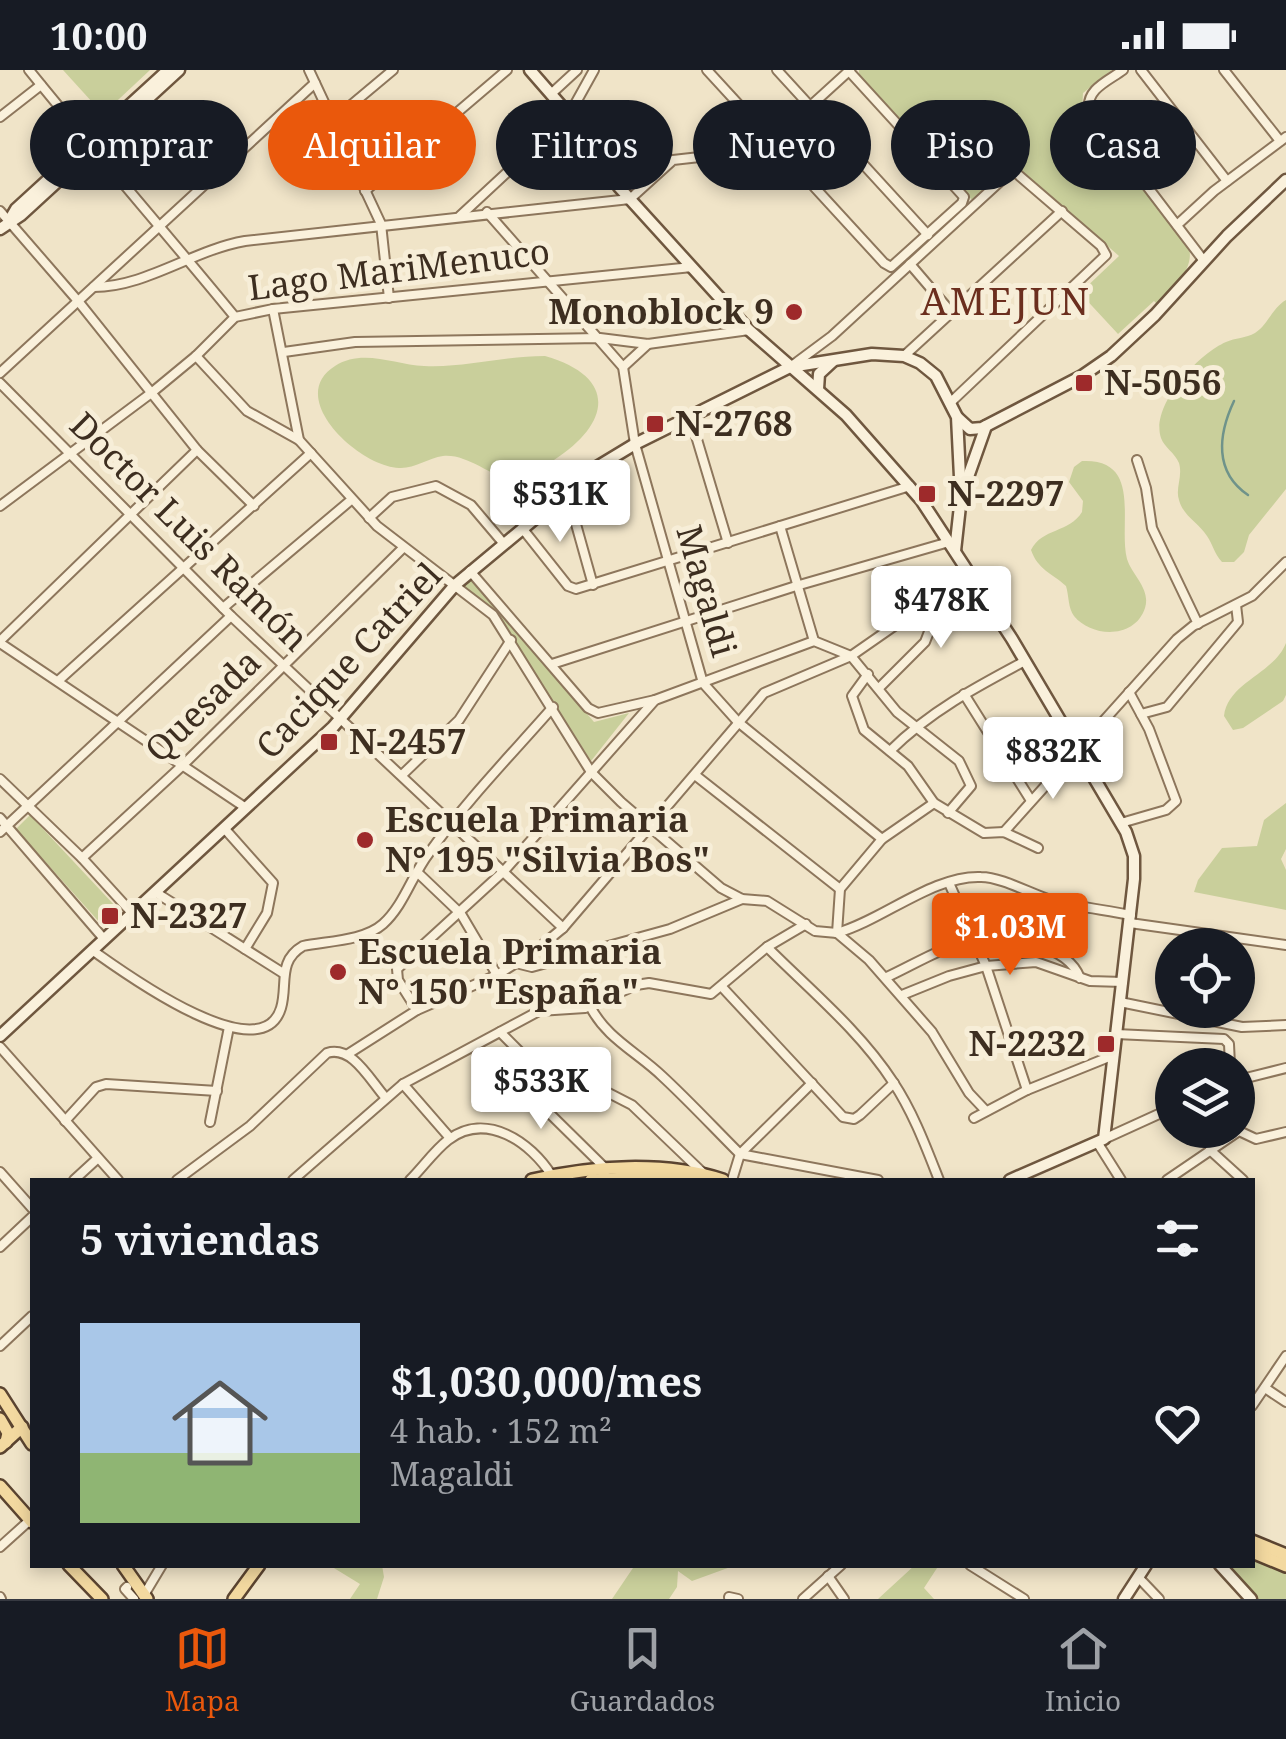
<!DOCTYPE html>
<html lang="es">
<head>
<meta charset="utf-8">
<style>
  body { margin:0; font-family:"Noto Serif",serif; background:#242831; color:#f1f3f6; height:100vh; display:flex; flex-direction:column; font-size:38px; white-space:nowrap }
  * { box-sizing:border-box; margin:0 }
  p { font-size:32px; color:#9ea1a6 }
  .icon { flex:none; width:55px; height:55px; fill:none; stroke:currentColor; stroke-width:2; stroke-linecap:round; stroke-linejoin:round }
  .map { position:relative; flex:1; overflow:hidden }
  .details { position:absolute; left:30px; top:1108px; width:1225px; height:390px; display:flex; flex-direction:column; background:#171b24; border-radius:0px; box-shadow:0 5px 15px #0003 }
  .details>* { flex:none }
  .guide { position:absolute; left:30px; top:30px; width:1228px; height:90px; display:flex; gap:20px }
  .tools { position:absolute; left:1155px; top:858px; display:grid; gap:20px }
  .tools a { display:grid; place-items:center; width:100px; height:100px; border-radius:50%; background:#171b24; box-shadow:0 5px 15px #0003; font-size:50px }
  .price { position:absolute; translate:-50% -85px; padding:0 22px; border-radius:10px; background:#fff; color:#222; font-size:32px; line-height:65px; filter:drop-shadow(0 2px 5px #0008) }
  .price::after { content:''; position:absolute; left:50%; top:60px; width:30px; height:22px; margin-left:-15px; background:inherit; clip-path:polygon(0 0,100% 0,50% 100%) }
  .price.selected { background:#ea580c; color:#fff }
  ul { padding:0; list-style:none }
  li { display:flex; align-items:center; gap:30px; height:250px; padding:0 50px }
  li span { display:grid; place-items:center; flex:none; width:280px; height:200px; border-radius:0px; color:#555 }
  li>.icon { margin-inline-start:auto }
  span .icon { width:120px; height:120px; fill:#fffc; stroke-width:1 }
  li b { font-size:42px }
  h2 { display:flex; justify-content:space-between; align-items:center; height:120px; padding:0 50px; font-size:42px }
  .tag { padding:0 35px; border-radius:45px; background:#171b24; box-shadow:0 5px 15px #0003; font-size:35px; line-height:90px }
  .tag.selected { background:#ea580c; color:#fff }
  .status { display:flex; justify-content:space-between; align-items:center; height:70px; padding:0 50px; background:#171b24; direction:ltr }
  .status svg { height:28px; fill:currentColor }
  .tab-bar { display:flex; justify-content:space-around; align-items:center; height:140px; border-top:2px solid #363941; background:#171b24; font-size:28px; color:#9ea1a6 }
  .tab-bar a { display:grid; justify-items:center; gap:5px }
  .tab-bar .selected { color:#ea580c }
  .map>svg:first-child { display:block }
</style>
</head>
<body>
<div class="status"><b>10:00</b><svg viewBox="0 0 49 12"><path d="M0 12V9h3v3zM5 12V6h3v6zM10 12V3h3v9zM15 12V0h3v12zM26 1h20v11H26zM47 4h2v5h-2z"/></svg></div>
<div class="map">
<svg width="1286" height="1529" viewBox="0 0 1286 1529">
  <rect width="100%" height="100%" fill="#f0e4c8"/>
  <!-- green -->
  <g fill="#c9cf9b">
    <path d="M63,0H150L103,44Z"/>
    <path d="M859,0H1112L1083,23L1082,40L1188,175C1197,198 1172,219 1157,234L1154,231L1118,264L1080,223L1119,186L1019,98H1010L973,131L859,7Z"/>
    <path d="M1286,230V419L1249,465L1244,482L1234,492H1222C1214,483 1213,475 1207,466C1199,453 1183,446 1179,430C1175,418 1183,407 1179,393C1175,383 1164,377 1161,368C1150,336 1198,284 1226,272C1235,268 1246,268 1255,263C1268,255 1272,238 1286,230Z"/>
    <path d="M545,286C618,307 611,353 554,390C545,396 532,407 522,410C499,415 471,383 443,386C428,388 414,399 399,398C360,397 284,328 335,296C363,278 395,295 424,296C465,298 504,286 545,286Z"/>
    <path d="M1082,391C1143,388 1118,454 1127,489C1132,505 1151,519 1145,538C1135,569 1092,568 1074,546C1068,538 1069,526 1066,516C1052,503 1038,500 1031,480C1042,458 1069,463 1082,442L1083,431L1069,412L1074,397Z"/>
    <path d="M471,508L594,652L629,643L591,691L499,545L462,516Z"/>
    <path d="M1286,573V625L1283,631L1243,658L1233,660L1224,646C1228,612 1274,604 1286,573Z"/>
    <path d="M1286,733V779L1281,789L1286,800V840L1194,822L1198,810L1222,778L1257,776L1264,750Z"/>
    <path d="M30,745L117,838L101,854L16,759Z"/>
    <path d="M1253,1487L1286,1500V1529H1258L1227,1495H1252Z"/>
    <path d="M329,1495H382L384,1507L377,1529H350L360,1514Z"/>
    <path d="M635,1495H736L692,1511L678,1501L677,1517L669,1529H612Z"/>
    <path d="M915,1495H939L924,1518L934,1529H878Z"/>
  </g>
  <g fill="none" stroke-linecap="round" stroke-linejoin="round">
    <!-- stream -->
    <path stroke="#6f938a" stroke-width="2.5" d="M1234,331C1218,365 1214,402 1248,425"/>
    <!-- street casing -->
    <g stroke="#8d765c" stroke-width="12">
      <g id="street">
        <path d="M29,0C96,83 167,164 235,247"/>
        <path d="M309,0L381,154L389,228"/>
        <path d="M707,0L884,193L891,197L962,133L964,127L848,0"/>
        <path d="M777,0L928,165"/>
        <path d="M1123,0C1108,11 1086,19 1089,40L1204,191"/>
        <path d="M1141,0L1227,111"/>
        <path d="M1224,0L1280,71"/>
        <path d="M551,24L577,0"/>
        <path d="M0,47L41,15"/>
        <path d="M332,51L393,0"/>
        <path d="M365,121L507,0"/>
        <path d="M0,141L78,231L197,380L254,436"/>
        <path d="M487,142L623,297L635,374L703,613L738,652L882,769"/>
        <path d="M460,146L569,45L594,0"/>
        <path d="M1177,155L1214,121L1286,67"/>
        <path d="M910,194L951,242"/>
        <path d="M94,217C146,217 193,180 245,171L630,129L673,90L762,80L850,0"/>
        <path d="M273,239L299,370L377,456L493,545L591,702L621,732L721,818L742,829L767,831L815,861L837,863L869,890L932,962L969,1023L986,1041"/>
        <path d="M284,282L355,272L600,268L648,274L749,260"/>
        <path d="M196,286L247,341L299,370"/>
        <path d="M904,286L1062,141"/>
        <path d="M793,295L832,266L1006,106L1015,102L1101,176L1106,185L951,332"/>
        <path d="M623,297L648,274"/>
        <path d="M0,303L315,13"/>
        <path d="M0,313L231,546L563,858"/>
        <path d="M690,346L728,473"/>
        <path d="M1137,390L1146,418L1152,458L1198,554"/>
        <path d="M567,422L593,515"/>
        <path d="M0,436L150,324L196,286L235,247L273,239L692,197"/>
        <path d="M369,448L392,427L436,416L471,435L504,474"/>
        <path d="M780,456L814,571"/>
        <path d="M522,458L568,516L576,519L910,416"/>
        <path d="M470,501L588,638L598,643L655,630"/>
        <path d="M223,538L351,430"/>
        <path d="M920,538L932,526L943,530"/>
        <path d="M0,571L197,380"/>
        <path d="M0,573L246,738"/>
        <path d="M552,594L796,516L949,472"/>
        <path d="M868,604L852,626L864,660L908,696L934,733L984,763L1004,762L1038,778"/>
        <path d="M58,611L311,383"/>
        <path d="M879,618L925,572L941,531L975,512"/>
        <path d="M964,624L1030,729"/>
        <path d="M1141,644L1167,637L1238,552L1236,535"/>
        <path d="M890,681C929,642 976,617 1025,591"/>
        <path d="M402,705L459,650L511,570"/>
        <path d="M695,705L840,819"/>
        <path d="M0,709L82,788L132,843"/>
        <path d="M0,748L104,869"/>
        <path d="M1121,753L1166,740L1176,731L1149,659L1129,622"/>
        <path d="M224,758L273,813L267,843L245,879"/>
        <path d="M0,762L231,546"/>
        <path d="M1004,762L1177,569L1193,556L1252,526L1286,492"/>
        <path d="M82,788L183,695L403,478"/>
        <path d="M417,802L461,844L497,905"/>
        <path d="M949,813L986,896L1027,1020"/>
        <path d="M155,822L283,903"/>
        <path d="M1130,853L1286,875"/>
        <path d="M837,863C883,850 933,805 981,807C1002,807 1033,825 1054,831C1079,837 1105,840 1131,845"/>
        <path d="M837,863L840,819L882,769L934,733"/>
        <path d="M767,877C810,920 860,961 893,1012C913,1042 926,1077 939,1110"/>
        <path d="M92,880C119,899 261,1004 281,938C288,915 277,891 303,876C327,871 364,871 383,854C404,835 412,805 429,783C466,731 511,685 553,637"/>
        <path d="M516,893L532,897L670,859L742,829"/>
        <path d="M887,907C915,894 945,875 975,870C1008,865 1067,874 1080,908"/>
        <path d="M722,917L843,1047L854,1049L860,1045L894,1013"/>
        <path d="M902,925L949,906L986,896L1036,892L1090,911L1123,912"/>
        <path d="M1120,932L1242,957L1286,955"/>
        <path d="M590,936C606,968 637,982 662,1006C689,1031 714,1058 740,1084"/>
        <path d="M417,940L398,910L397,899L504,801L655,630L814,571L851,586L897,642L959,691L971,716L948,743"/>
        <path d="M500,962L533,995L595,1016L632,1035L704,1104"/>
        <path d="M1116,964L1224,969L1229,974L1230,995"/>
        <path d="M0,977L118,1110"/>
        <path d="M348,984L417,940L497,905L535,881L563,858L764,623L851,586L920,538L935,545"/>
        <path d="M533,995L535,1026L540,1034L607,1100"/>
        <path d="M1238,1010L1286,998"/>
        <path d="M403,1014L450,1068"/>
        <path d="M974,1048L1027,1020L1114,985"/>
        <path d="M65,1051L96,1017L106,1014L217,1021"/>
        <path d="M210,1052L229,957"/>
        <path d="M1104,1069L1172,1038"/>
        <path d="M1097,1072L1121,1110"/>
        <path d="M1210,1080L1243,1110"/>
        <path d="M740,1084L878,1110"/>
        <path d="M0,1102L32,1138"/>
        <path d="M74,1110L98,1088"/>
        <path d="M177,1110L250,1056L327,983C352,975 370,1010 385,1027"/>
        <path d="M293,1110L403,1014L539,941L585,938L636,915L649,913L711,924L767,877L806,854"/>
        <path d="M410,1110C423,1097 434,1081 448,1070C486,1041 531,1072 552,1106"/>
        <path d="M732,1110L740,1084L812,1013"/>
        <path d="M1167,1110L1239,1061L1256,1069L1286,1062"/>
        <path d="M0,1177L32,1147"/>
        <path d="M0,1276L32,1246"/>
        <path d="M1265,1318L1286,1332"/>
        <path d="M1252,1336L1286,1286"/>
        <path d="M0,1477L30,1450"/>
        <path d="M970,1495L1024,1529"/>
        <path d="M828,1506L844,1529"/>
        <path d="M1138,1507L1159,1529"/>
        <path d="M127,1517L125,1519L134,1529"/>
        <path d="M144,1525L162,1495"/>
        <path d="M0,1527L1,1529"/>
        <path d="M729,1527L738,1529"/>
        <path d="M803,1529L841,1495"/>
      </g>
    </g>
    <!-- secondary casing -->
    <g stroke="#6f573f" stroke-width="15">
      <g id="secondary">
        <path d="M530,0L564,39L619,117L749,260L846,345L921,430L1012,569L1126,762L1134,786V809L1104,1069L1010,1110"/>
        <path d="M9,151L16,139L168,0"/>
        <path d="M0,159L21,145L179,0"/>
        <path d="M818,319L819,304L833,291"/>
        <path d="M958,348L970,359L982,358L1082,306L1111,286L1155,245L1227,166L1286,110"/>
        <path d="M963,421L986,356"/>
        <path d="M0,966L333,657L455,515L597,397L635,374L790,297L872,284L904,286L920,293L936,306L957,347L961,427L955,481"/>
        <path d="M1220,1495L1251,1529"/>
        <path d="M1124,1529L1146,1495"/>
      </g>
    </g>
    <!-- primary casing -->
    <g stroke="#5b4430" stroke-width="16">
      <g id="primary">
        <path d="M532,1110C592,1096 664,1091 723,1110"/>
        <path d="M591,1110L643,1107L689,1110"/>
        <path d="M0,1324L32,1374"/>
        <path d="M0,1349L8,1363L6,1372"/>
        <path d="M0,1377L22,1357"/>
        <path d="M0,1416L32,1452"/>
        <path d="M1252,1471L1286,1485"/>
        <path d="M1252,1482L1286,1496"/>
        <path d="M69,1495L102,1529"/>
        <path d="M123,1495L147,1529"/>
        <path d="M234,1529L259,1495"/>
      </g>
    </g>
    <!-- street -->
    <use href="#street" stroke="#faf1dc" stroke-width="8"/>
    <!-- secondary -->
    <use href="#secondary" stroke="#faf1dc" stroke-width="10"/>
    <!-- primary -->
    <use href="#primary" stroke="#f3d9a0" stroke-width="11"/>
  </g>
  <!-- markers -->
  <g fill="#9e2a2b" stroke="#f7eed8" stroke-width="4">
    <circle cx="794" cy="242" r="10"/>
    <rect x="1074" y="303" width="20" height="20" rx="5"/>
    <rect x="645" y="344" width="20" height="20" rx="5"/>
    <rect x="917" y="414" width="20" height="20" rx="5"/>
    <rect x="319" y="662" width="20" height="20" rx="5"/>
    <circle cx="365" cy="770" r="10"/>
    <rect x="100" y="836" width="20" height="20" rx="5"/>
    <circle cx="338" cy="902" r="10"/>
    <rect x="1096" y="964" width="20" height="20" rx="5"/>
  </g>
  <g text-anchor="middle" stroke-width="10" stroke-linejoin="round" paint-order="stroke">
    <!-- street labels -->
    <g font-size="35" fill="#3d2e20" stroke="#f7eed8">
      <text transform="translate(399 200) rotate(-7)" y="12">Lago MariMenuco</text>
      <text transform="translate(189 462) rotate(45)" y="12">Doctor Luis Ramón</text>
      <text transform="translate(706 521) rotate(74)" y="12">Magaldi</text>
      <text transform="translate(349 591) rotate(-47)" y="12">Cacique Catriel</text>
      <text transform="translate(203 636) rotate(-44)" y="12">Quesada</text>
    </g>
    <!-- poi labels -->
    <g font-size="35" font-weight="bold" fill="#3d2e20" stroke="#f7eed8" text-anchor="start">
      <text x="774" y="254" text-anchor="end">Monoblock 9</text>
      <text x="1104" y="325">N-5056</text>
      <text x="675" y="366">N-2768</text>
      <text x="947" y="436">N-2297</text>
      <text x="349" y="684">N-2457</text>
      <text x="385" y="762">Escuela Primaria<tspan x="385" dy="40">N° 195 "Silvia Bos"</tspan></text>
      <text x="130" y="858">N-2327</text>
      <text x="358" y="894">Escuela Primaria<tspan x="358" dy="40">N° 150 "España"</tspan></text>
      <text x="1086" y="986" text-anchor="end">N-2232</text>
    </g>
    <!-- neighbourhood labels -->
    <g font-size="38" letter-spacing="2.5" fill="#6b2e1e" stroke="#f7eed8">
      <text x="1006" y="245">AMEJUN</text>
    </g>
  </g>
</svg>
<div class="tools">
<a><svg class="icon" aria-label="locate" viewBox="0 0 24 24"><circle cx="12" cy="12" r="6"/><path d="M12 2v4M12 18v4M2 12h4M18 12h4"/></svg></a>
<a><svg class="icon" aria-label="layers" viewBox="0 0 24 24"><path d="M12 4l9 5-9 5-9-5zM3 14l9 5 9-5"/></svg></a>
</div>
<b class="price" style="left:560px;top:475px">$531K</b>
<b class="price" style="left:941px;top:581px">$478K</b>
<b class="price" style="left:1053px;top:732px">$832K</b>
<b class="price selected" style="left:1010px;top:908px">$1.03M</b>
<b class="price" style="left:541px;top:1062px">$533K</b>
<div class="guide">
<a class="tag">Comprar</a>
<a class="tag selected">Alquilar</a>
<a class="tag">Filtros</a>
<a class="tag">Nuevo</a>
<a class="tag">Piso</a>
<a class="tag">Casa</a>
</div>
<section class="details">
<h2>5 viviendas<svg class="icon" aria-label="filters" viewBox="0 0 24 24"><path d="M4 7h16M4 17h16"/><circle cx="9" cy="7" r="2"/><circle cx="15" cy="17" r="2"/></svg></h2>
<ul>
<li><span style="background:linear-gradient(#a9c7e8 65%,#8fb573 0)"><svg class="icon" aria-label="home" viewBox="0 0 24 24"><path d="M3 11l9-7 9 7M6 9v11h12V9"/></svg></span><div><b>$1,030,000/mes</b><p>4 hab. · 152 m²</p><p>Magaldi</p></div><svg class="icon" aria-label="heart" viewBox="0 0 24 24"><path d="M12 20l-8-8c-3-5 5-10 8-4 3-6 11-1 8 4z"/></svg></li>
</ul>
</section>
</div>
<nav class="tab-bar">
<a class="selected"><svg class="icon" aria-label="map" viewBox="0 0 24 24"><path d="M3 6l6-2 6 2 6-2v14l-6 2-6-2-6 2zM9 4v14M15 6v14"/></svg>Mapa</a>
<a><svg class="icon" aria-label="saved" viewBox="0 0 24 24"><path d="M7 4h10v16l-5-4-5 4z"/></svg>Guardados</a>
<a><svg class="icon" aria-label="home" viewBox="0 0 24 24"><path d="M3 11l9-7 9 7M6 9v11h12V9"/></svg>Inicio</a>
</nav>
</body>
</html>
